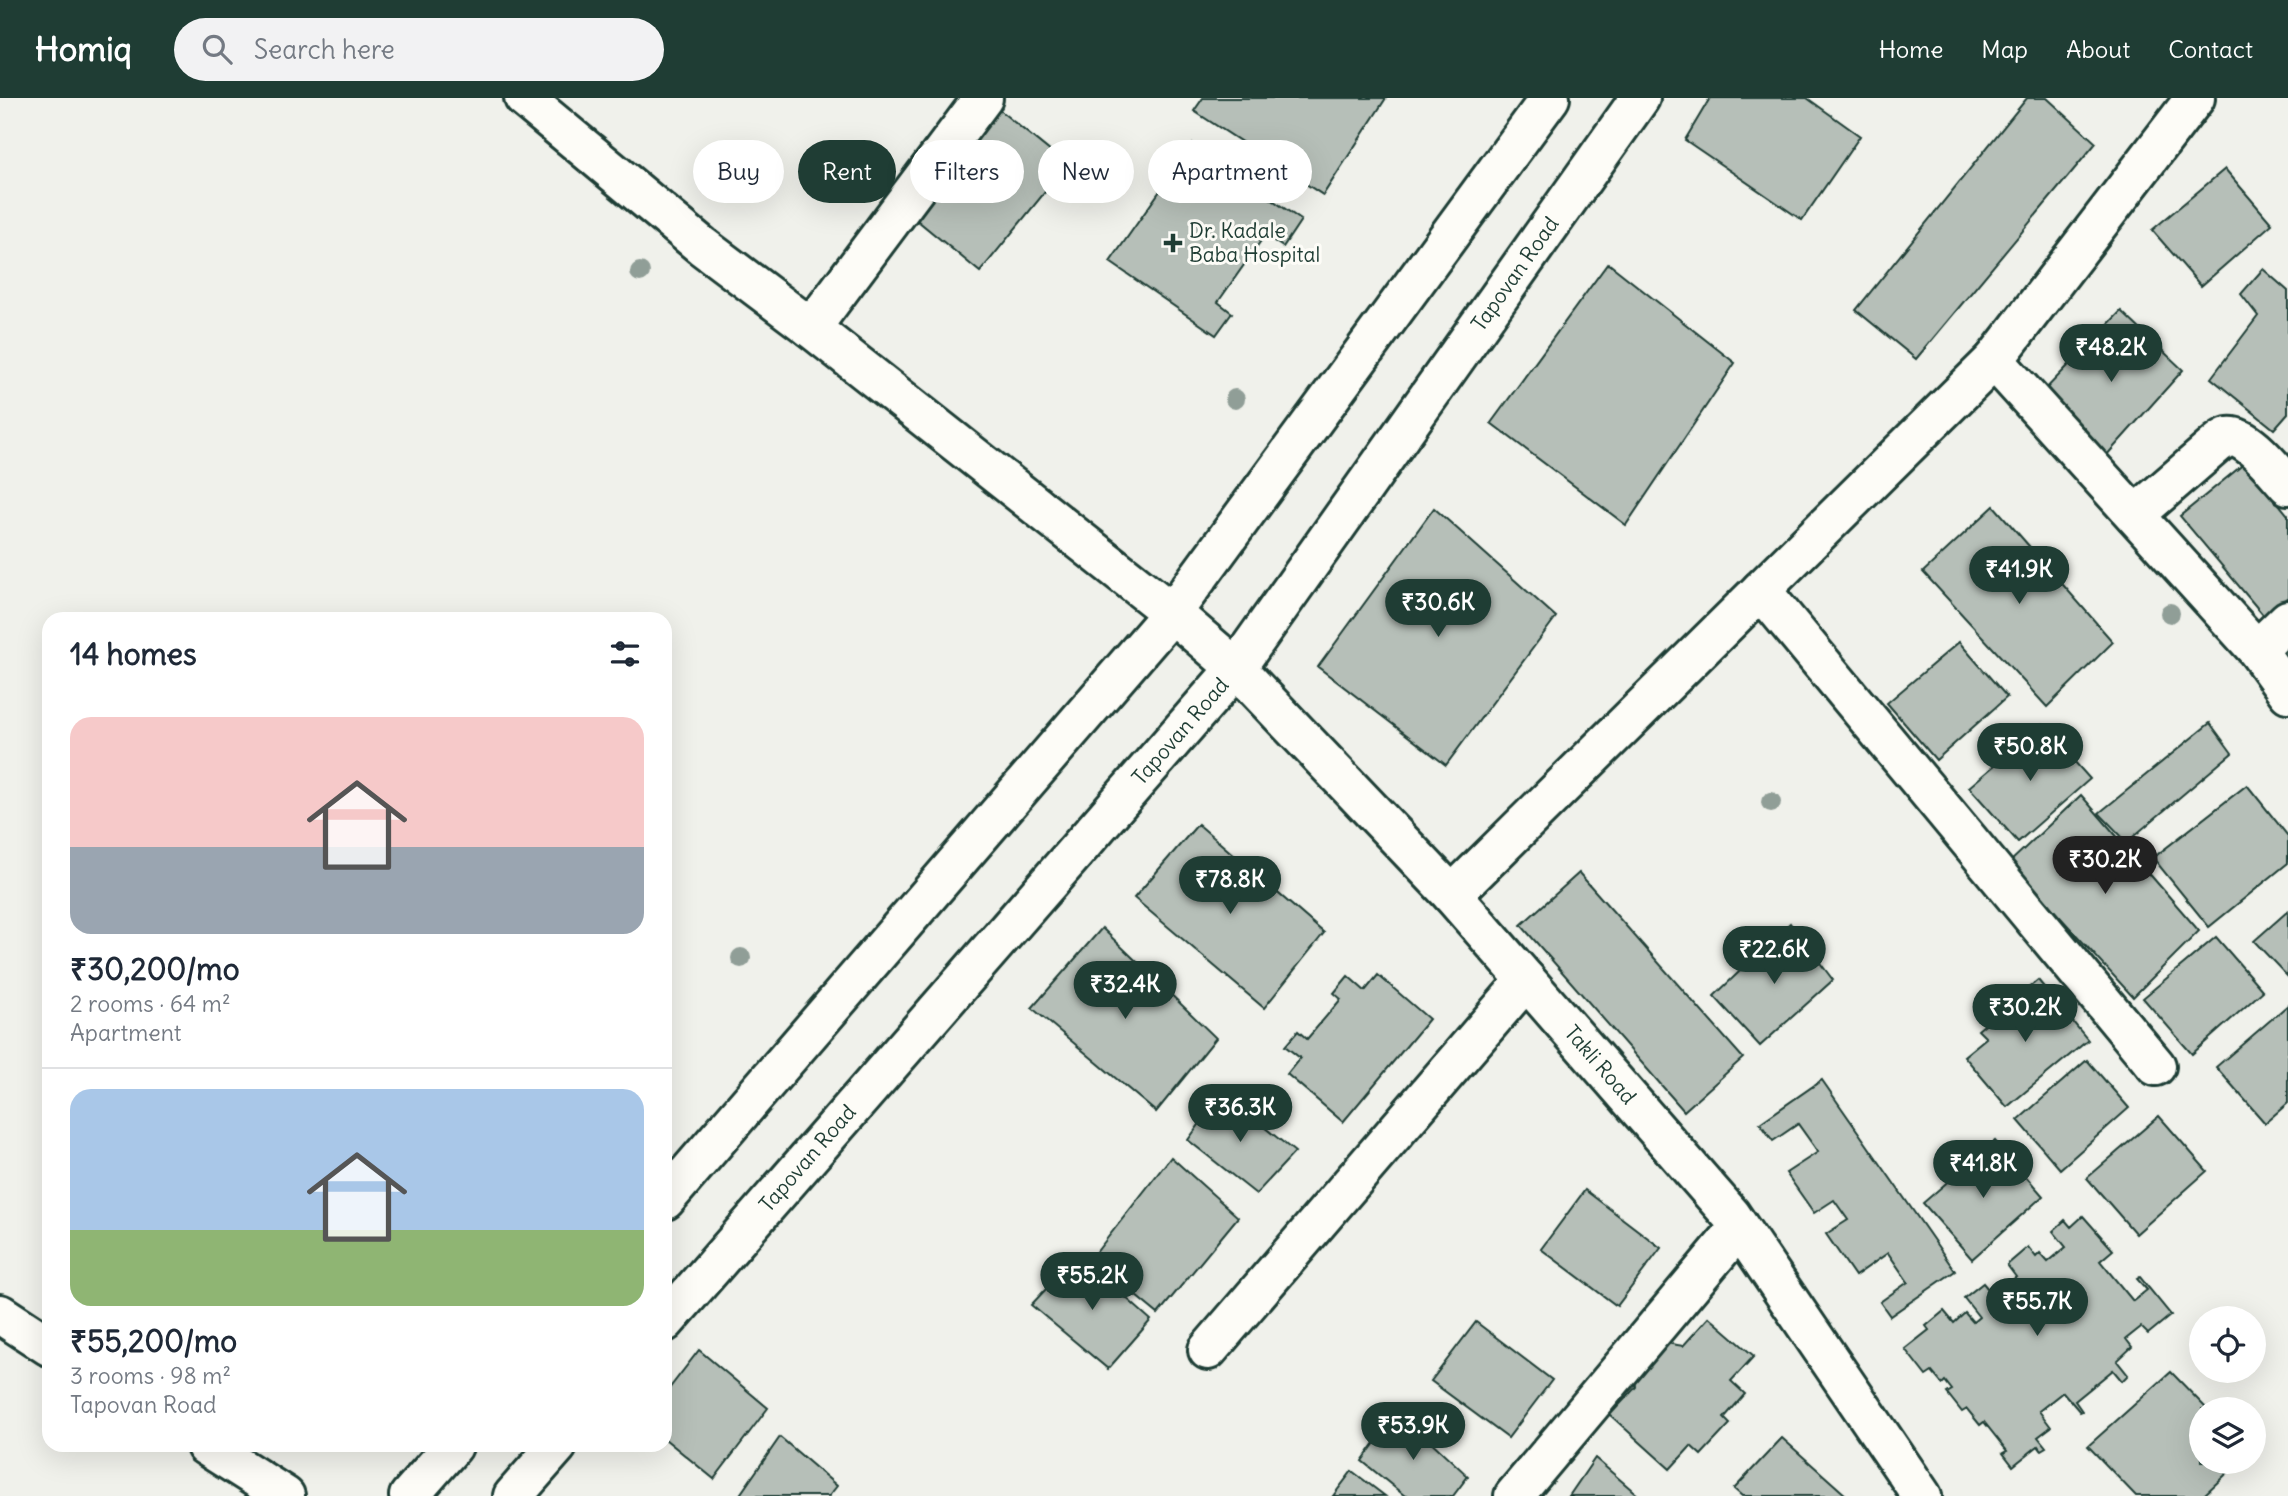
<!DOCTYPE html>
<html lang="en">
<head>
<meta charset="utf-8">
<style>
  body { margin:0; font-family:Delius,sans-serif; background:#f2f2f3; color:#1f2937; height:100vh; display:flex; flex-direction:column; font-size:26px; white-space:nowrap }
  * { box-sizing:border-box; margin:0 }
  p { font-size:23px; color:#747a83 }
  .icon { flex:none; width:38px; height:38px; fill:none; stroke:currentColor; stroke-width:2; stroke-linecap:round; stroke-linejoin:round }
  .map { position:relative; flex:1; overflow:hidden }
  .panel { position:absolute; left:42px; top:514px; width:630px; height:840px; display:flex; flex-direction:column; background:#fff; border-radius:21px; box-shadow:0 7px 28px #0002 }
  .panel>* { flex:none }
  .hud { position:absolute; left:693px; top:42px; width:665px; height:63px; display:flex; gap:14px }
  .controls { position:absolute; left:2189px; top:1208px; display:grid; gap:14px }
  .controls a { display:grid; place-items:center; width:77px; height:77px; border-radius:50%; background:#fff; box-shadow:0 7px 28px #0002; font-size:35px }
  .price { position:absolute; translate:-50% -60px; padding:0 16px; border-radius:24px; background:#1f3d34; color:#fff; font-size:23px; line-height:46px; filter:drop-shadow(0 2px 4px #0008) }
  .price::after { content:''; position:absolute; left:50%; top:42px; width:21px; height:16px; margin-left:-10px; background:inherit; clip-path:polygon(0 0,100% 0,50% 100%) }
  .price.on { background:#222; color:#fff }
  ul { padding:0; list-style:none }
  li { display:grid; align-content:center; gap:14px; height:371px; padding:0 28px }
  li+li { border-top:2px solid #e0e1e3 }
  li span { display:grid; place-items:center; height:217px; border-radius:21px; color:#555 }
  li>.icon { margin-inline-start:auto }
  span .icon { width:126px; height:126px; fill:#fffc; stroke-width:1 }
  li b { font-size:30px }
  h2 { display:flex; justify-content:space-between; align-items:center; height:84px; padding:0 28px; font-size:30px }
  .tag { padding:0 24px; border-radius:32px; background:#fff; box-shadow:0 7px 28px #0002; font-size:24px; line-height:63px }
  .tag.on { background:#1f3d34; color:#fff }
  header { display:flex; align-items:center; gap:42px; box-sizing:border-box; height:98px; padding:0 35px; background:#1f3d34; color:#fff }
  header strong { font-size:33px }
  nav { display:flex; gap:38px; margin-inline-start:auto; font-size:24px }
  .search { width:490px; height:63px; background:#f2f2f3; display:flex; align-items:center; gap:18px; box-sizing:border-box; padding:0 24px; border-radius:38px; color:#747a83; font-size:26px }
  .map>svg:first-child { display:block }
</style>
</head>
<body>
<header>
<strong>Homiq</strong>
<div class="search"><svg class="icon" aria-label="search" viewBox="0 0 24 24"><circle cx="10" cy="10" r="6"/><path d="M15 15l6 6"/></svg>Search here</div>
<nav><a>Home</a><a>Map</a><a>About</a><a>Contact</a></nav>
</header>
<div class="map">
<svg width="2288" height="1398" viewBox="0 0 2288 1398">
  <rect width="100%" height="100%" fill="#f0f1eb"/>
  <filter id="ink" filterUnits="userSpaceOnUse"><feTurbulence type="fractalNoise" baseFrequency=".0143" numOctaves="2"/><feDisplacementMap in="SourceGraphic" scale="14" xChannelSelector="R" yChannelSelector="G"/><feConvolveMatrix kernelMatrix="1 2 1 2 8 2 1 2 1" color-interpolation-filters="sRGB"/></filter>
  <g filter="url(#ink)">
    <!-- building -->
    <g fill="#b6bfb8" stroke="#1f3d34" stroke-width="2">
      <path d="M1203,0H1386L1323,97L1194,13Z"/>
      <path d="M1710,0H1807L1860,38L1802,122L1685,42Z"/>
      <path d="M2027,0H2047L2096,45L1916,261L1856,212Z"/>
      <path d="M998,11L1067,67L980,174L912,118Z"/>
      <path d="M1193,46L1301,122L1283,149L1265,137L1218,204L1232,215L1216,237L1110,164Z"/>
      <path d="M2225,71L2272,126L2201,188L2152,132Z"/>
      <path d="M1608,165L1735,265L1626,427L1491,325Z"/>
      <path d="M2263,171L2288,193V315L2274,331L2211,280L2258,218L2241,196Z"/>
      <path d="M2121,213L2183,272L2105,359L2038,299Z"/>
      <path d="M2245,365L2288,417V499L2264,518L2180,418Z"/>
      <path d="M1994,408L2113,544L2047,609L1923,474Z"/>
      <path d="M1434,410L1556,519L1446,667L1318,569Z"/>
      <path d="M1959,544L2007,599L1936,662L1887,605Z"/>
      <path d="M2210,625L2232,655L2127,744L2099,715Z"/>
      <path d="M2042,627L2090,681L2018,744L1969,689Z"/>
      <path d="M2247,687L2288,738V765L2209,829L2153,760Z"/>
      <path d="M2081,697L2199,833L2133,899L2010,764Z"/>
      <path d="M1198,726L1324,835L1264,910L1134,800Z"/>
      <path d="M1579,775L1743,960L1684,1013L1521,827Z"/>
      <path d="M2288,813V879L2254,843Z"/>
      <path d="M1790,825L1833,882L1760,948L1714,898Z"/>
      <path d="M1102,830L1216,940L1156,1014L1032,910Z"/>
      <path d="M2216,839L2263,893L2192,956L2143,900Z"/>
      <path d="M1378,877L1429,921L1343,1024L1287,976L1300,960L1285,948L1298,933L1307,941L1341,901L1334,895L1348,878L1365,893Z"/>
      <path d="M2038,882L2088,942L2007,1009L1964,958L1986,940L1978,932Z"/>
      <path d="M2288,907V1005L2265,1025L2216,969Z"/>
      <path d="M2087,962L2129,1010L2060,1071L2018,1022Z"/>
      <path d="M1822,982L1955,1173L1890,1218L1880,1204L1908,1184L1888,1155L1855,1178L1826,1136L1848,1122L1834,1102L1814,1115L1786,1075L1818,1054L1798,1026L1773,1043L1760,1025Z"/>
      <path d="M1222,995L1295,1054L1256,1096L1188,1042Z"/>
      <path d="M2159,1018L2207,1073L2136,1136L2087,1080Z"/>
      <path d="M1995,1043L2043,1098L1972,1161L1923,1105Z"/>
      <path d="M1171,1059L1238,1119L1158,1216L1091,1161Z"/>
      <path d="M1585,1092L1661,1150L1617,1208L1541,1151Z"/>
      <path d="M2083,1118L2113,1152L2100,1163L2133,1203L2147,1192L2137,1181L2140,1179L2171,1217L2148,1236L2141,1229L2126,1241L2132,1249L2117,1263L2128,1277L2122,1283L2113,1272L2075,1303L2082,1313L2080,1314L2063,1294L2039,1313L2051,1329L2038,1339L2046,1349L2041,1352L2038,1348L2013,1368L2003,1355L2007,1353L1984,1324L1980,1327L1967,1311L1962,1314L1947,1295L1952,1292L1945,1283L1942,1286L1932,1274L1926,1278L1905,1251L1929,1232L1926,1228L1944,1213L1954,1225L1965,1215L1973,1224L1979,1219L1964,1200L1983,1185L1993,1197L2016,1179L2007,1167L2028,1149L2036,1159L2040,1155L2048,1164L2066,1149L2053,1133L2065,1122L2071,1129Z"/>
      <path d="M1078,1157L1151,1222L1108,1271L1031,1207Z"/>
      <path d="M1709,1219L1754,1258L1731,1283L1745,1296L1724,1320L1730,1326L1701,1357L1691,1348L1670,1371L1610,1317L1636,1289L1635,1278L1660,1244L1683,1248Z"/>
      <path d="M1476,1224L1552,1282L1508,1340L1431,1283Z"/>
      <path d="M699,1252L768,1310L714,1381L665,1341V1296Z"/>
      <path d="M2171,1274L2207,1311H2202V1363H2240L2203,1398H2136L2088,1348Z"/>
      <path d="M1398,1313L1468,1378L1453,1398H1405L1362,1363Z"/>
      <path d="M780,1339L837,1388L829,1398H739Z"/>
      <path d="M1782,1340L1847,1398H1742L1734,1391Z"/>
      <path d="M1595,1360L1639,1398H1569Z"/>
      <path d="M1352,1373L1385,1398H1333Z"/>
    </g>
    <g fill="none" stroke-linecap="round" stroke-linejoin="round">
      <!-- minor casing -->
      <g stroke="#1f3d34" stroke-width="44">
        <g id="minor">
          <path id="s1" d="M524,0L702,148L811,230L1172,515L1236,570L1452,797L1731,1117L1922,1398"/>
          <path d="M811,230L983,0"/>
          <path d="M1994,262L2195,0"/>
          <path d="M2135,417L2218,345C2221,343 2224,340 2228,339C2246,335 2276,374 2288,387"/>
          <path d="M1761,492L2156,968"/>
          <path d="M2257,552L2288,522"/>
          <path d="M1452,797L1994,262L2257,552L2288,595"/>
          <path d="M0,1216L49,1248"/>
          <path d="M1208,1252L1526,882"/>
          <path d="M206,1348L285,1398"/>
          <path d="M1514,1398L1739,1130"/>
        </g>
      </g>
      <!-- major casing -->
      <g stroke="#1f3d34" stroke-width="44">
        <g id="major">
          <path d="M665,1102L1172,515L1550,0"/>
          <path id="s2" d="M665,1224L1236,570L1640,0"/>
          <path d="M409,1398L453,1348"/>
          <path d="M513,1398L557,1348"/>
        </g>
      </g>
      <!-- minor -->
      <use href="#minor" stroke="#fdfcf7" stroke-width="38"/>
      <!-- major -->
      <use href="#major" stroke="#fdfcf7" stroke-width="38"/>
    </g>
    <!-- trees -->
    <g fill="#909e97">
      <circle cx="640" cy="174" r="10"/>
      <circle cx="1235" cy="301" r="10"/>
      <circle cx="2170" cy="515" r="10"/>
      <circle cx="1771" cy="704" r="10"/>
      <circle cx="741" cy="860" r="10"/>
    </g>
  </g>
  <!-- markers -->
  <path fill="#1f3d34" stroke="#fdfcf7" stroke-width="2.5" d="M1169.5 134.5h7v7h7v7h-7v7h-7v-7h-7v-7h7z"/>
  <g text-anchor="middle" stroke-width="6" stroke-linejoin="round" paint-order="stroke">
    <!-- poi labels -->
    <g font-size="21" fill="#1f3d34" stroke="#fdfcf7" text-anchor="start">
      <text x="1189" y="140">Dr. Kadale<tspan x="1189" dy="24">Baba Hospital</tspan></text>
    </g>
    <!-- street labels -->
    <g font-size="21" fill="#1f3d34" stroke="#fdfcf7">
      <text dy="7" stroke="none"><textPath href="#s2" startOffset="1351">Tapovan Road</textPath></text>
      <text dy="7" stroke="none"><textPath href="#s2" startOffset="784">Tapovan Road</textPath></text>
      <text dy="7" stroke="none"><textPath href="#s1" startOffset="1451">Takli Road</textPath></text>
      <text dy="7" stroke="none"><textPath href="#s2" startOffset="217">Tapovan Road</textPath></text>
    </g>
  </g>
</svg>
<div class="controls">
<a><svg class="icon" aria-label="locate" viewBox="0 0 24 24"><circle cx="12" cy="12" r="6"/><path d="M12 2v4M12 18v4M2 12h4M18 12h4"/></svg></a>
<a><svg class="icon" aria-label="layers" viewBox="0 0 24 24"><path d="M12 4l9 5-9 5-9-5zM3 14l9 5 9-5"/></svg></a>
</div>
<b class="price" style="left:2111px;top:286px">₹48.2K</b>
<b class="price" style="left:2019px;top:508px">₹41.9K</b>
<b class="price" style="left:1438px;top:541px">₹30.6K</b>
<b class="price" style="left:2030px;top:685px">₹50.8K</b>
<b class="price on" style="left:2105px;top:798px">₹30.2K</b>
<b class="price" style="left:1230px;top:818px">₹78.8K</b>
<b class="price" style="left:1774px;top:888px">₹22.6K</b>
<b class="price" style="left:1125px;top:923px">₹32.4K</b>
<b class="price" style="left:2025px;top:946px">₹30.2K</b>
<b class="price" style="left:1240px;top:1046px">₹36.3K</b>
<b class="price" style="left:1983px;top:1102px">₹41.8K</b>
<b class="price" style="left:1092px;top:1214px">₹55.2K</b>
<b class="price" style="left:2037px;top:1240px">₹55.7K</b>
<b class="price" style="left:1413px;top:1364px">₹53.9K</b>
<div class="hud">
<a class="tag">Buy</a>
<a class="tag on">Rent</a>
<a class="tag">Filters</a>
<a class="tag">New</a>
<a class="tag">Apartment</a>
</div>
<section class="panel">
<h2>14 homes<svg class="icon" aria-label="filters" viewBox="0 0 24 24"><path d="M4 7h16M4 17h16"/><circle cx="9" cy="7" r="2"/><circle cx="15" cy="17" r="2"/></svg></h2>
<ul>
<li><span style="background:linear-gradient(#f6c9c9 60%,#9aa5b1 0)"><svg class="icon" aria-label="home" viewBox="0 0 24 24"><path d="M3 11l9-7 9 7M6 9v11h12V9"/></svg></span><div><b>₹30,200/mo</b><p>2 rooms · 64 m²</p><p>Apartment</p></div></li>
<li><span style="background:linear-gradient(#a9c7e8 65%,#8fb573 0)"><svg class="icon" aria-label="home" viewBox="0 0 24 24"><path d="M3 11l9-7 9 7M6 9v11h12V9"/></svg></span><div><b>₹55,200/mo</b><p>3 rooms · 98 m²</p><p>Tapovan Road</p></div></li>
</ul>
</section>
</div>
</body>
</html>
